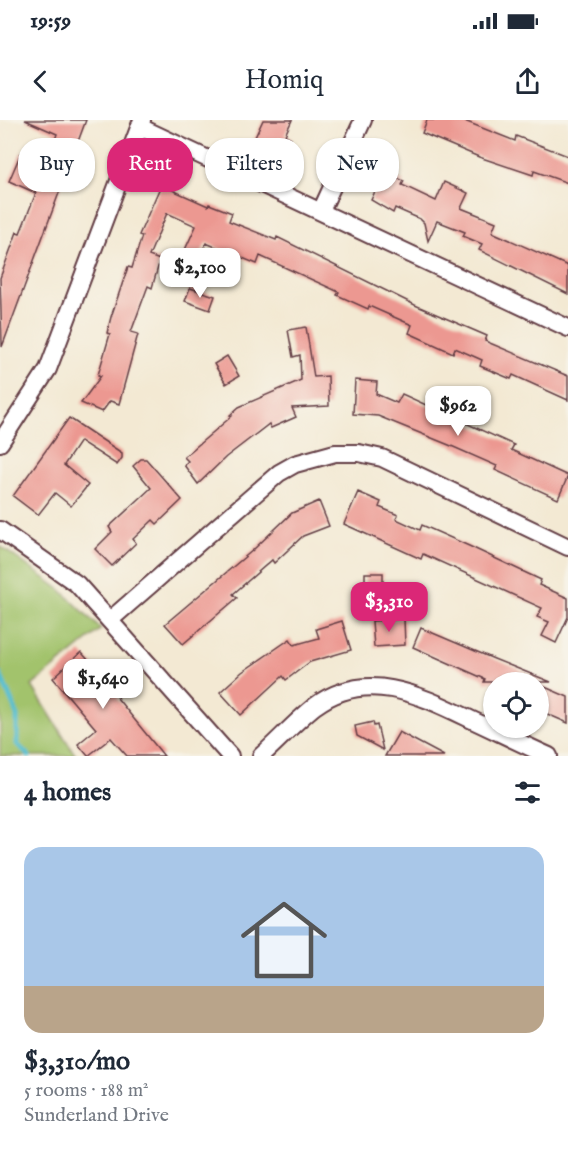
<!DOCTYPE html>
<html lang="en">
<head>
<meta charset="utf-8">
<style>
  body { margin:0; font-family:"IM FELL English",serif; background:#f6f6f7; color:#1f2937; height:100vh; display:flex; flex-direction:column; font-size:22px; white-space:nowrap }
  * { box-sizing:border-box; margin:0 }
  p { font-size:20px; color:#747a83 }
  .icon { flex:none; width:33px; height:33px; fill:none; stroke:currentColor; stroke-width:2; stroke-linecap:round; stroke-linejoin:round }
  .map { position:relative; height:636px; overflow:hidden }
  .details { display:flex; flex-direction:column; background:#fff; flex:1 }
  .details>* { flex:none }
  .guide { position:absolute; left:18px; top:18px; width:532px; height:54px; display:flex; gap:12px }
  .controls { position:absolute; left:483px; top:552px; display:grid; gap:12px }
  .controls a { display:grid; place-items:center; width:66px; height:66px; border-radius:50%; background:#fff; box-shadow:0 2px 4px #0004; font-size:30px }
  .price { position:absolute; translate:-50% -51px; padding:0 14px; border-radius:12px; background:#fff; color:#222; font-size:20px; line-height:39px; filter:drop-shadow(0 2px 3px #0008) }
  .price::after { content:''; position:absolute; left:50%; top:36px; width:18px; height:14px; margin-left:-9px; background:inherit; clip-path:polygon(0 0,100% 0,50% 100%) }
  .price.active { background:#db2777; color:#fff }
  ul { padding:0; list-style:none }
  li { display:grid; align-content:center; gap:12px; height:318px; padding:0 24px }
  li span { display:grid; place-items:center; height:186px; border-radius:18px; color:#555 }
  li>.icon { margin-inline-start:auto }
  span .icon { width:108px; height:108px; fill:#fffc; stroke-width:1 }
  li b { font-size:26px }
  h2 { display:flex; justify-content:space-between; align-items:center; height:72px; padding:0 24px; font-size:26px }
  .tag { padding:0 21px; border-radius:24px; background:#fff; box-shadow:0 2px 4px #0004; font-size:21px; line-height:54px }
  .tag.active { background:#db2777; color:#fff }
  .status { display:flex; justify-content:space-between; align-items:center; height:42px; padding:0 30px; background:#fff; direction:ltr }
  .status svg { height:16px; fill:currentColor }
  header { display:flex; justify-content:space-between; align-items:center; height:78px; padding:0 24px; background:#fff; font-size:27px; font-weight:600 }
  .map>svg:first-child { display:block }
</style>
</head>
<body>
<div class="status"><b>19:59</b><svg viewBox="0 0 49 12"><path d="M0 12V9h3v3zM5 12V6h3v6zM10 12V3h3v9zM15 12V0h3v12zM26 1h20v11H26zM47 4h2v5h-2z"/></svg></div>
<header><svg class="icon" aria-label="back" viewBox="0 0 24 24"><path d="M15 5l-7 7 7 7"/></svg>Homiq<svg class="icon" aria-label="share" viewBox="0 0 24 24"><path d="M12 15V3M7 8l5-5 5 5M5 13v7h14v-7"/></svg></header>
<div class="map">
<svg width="568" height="636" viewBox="0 0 568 636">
  <rect width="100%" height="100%" fill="#f7f3e8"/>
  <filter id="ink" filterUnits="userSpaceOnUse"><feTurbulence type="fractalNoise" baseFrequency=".0167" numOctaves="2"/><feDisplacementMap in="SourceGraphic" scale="12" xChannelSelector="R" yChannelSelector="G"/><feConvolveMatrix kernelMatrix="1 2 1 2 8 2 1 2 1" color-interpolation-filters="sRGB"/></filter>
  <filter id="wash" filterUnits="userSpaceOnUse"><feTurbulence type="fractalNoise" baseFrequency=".008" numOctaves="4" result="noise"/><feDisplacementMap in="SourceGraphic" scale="24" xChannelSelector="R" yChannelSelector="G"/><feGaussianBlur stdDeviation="1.35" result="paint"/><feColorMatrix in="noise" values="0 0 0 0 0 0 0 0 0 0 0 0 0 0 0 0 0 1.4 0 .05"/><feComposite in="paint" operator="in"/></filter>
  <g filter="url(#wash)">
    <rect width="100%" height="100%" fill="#f3e9d3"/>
    <!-- green -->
    <path fill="#a2c36c" stroke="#76714c" stroke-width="1.5" d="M0,426L61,470L101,509L32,566L76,636H0Z"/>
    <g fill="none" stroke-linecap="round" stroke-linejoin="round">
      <!-- stream -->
      <path stroke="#54bed0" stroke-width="5" d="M0,554L17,594V624L29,636"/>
    </g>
    <g id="blocks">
      <!-- building -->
      <g fill="#ec9891">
        <path d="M25,0H86L2,227L0,158L17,112L20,113L36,73L9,61L21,33L47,43L57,14Z"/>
        <path d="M263,0H292L285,15L291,18L280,40L251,26Z"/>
        <path d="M427,0H462L515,21L516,16L568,36V63L534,51L533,55L479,37L422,13Z"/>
        <path d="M384,52L404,61L402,65L436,81L444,62L468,73L461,88L496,102L492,112L568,146V174L479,130L482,124L463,116L465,112L437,101L428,121L424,103L420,99L395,88L393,93L371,80Z"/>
        <path d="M161,65L208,86L209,84L232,93L229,101L276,120L277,117L415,185L487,216L485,221L568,256V280L513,255L511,259L480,246L482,240L455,228L453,233L409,213L412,205L369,186L368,189L337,175L339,172L260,136L257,144L206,123L199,139L184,132L196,106L167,93L149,136L160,140L152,168L148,166L131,212L138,214L119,284L110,281L102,292L81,283L101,256L98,255L110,214L107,213L111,197L128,147L132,148L142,116L139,115Z"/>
        <path d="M190,168L215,176L210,190L185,181Z"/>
        <path d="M306,207L314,257L328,256L329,286L292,288L296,297L271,308L269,304L226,337L198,364L184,345L188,341L184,337L232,296L230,295L239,287L301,260L300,235L293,237L288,210Z"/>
        <path d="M227,236L239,256L226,264L214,244Z"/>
        <path d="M355,260L377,262L376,274L397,283L402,274L514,325L511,330L568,356L558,379L495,350L497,346L449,325L378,296L353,294Z"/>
        <path d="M69,298L122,333V338L117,345L80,321L64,345L88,365L71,386L55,373L38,395L13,376Z"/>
        <path d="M141,339H146L182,380L157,404L153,400L133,419L136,423L112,446L95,429L112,412L109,407L151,368L133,346Z"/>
        <path d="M358,372L381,382L379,387L398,395L396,399L420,410L422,405L469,426L541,460L539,465L568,478V497L556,523L542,516L549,502L537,497L542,488L423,434L421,439L344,404Z"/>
        <path d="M319,381L329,406L303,416L274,443L272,440L233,474L237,478L183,524L165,504L253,430L292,393Z"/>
        <rect x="365" y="453" width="18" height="25"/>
        <path d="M404,499L405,525L374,527L372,501Z"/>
        <path d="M342,501L351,530L310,542L286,560L283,556L241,595L220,572L242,552L290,519L294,525L319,518L316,509Z"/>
        <path d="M421,508L494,539L551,562H484L485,559L413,527Z"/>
        <path d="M81,532L120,575L117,578L164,636H127L111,618L88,636L78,624L96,609L53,558Z"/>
        <path d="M538,564L568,577V603L538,590Z"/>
        <path d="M373,602L374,606L377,605L383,630L357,616L355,606Z"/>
        <path d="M399,612L444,636H385Z"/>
      </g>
    </g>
  </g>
  <g filter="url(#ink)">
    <use href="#blocks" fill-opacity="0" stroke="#633d44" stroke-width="1.5"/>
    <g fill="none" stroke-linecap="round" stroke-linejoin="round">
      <!-- street casing -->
      <g stroke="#633d44" stroke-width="20">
        <g id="street">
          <path d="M140,7L568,208"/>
          <path d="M321,91L363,0"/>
          <path d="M0,323L48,249L142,0"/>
          <path d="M0,410L77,464L230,636"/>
          <path d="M110,500L279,353L295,344L335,333H359L382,338L568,427"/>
          <path d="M261,636C279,620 296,601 315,586C366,548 420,575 470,599C496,611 522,624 549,636"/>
        </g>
      </g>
      <!-- street -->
      <use href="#street" stroke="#fff" stroke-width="16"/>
    </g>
  </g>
</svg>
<div class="controls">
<a><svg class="icon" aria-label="locate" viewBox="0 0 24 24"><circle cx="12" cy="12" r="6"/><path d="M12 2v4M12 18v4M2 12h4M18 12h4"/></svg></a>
</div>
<b class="price" style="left:200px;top:179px">$2,100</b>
<b class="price" style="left:458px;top:317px">$962</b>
<b class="price active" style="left:389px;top:513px">$3,310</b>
<b class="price" style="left:103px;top:590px">$1,640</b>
<div class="guide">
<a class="tag">Buy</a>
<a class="tag active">Rent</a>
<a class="tag">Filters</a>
<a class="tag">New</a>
</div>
</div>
<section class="details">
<h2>4 homes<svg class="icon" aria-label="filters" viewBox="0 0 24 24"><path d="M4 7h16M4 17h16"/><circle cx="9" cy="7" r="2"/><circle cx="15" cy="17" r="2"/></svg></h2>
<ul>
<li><span style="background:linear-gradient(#a9c7e8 75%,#b9a48a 0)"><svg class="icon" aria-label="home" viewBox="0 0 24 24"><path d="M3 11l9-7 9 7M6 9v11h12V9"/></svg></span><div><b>$3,310/mo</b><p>5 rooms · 188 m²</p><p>Sunderland Drive</p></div></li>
</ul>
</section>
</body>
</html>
